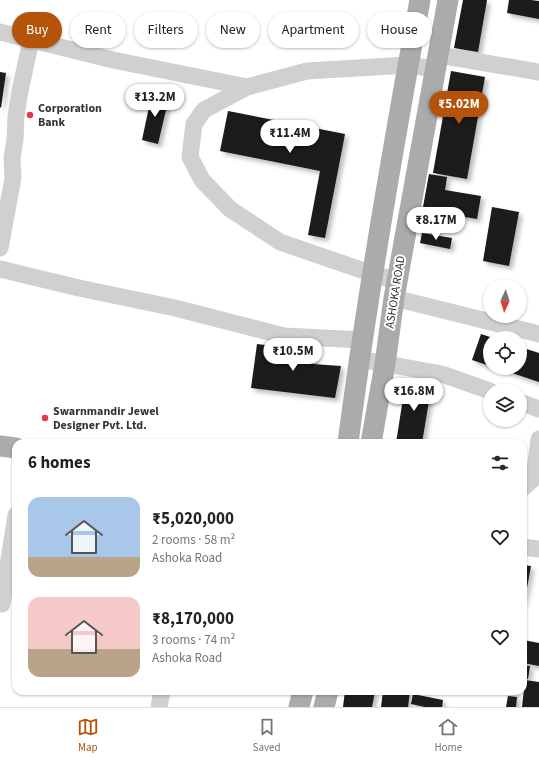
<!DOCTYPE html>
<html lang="en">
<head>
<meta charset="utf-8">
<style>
  body { margin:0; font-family:"Source Sans 3",sans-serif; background:#f6f6f6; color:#222; height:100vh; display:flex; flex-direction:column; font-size:15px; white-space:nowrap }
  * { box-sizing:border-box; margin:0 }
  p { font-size:13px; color:#767676 }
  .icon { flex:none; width:22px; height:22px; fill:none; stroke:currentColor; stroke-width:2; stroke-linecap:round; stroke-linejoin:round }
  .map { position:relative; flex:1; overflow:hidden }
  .sheet { position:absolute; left:12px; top:439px; width:515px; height:256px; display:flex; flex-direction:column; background:#fff; border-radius:12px; box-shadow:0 1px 3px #0004 }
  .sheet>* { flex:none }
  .guide { position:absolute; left:12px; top:12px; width:515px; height:36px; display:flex; gap:8px }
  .needle { width:26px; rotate:184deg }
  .tools { position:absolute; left:483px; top:279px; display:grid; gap:8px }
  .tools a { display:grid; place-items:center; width:44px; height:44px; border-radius:50%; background:#fff; box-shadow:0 1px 3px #0004; font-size:20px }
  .price { position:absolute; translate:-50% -34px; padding:0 9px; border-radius:14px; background:#fff; color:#222; font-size:13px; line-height:26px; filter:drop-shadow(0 1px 2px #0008) }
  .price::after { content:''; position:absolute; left:50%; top:24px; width:12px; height:9px; margin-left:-6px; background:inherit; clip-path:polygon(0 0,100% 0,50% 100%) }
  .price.selected { background:#b45309; color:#fff }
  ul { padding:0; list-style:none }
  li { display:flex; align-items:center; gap:12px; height:100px; padding:0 16px }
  li span { display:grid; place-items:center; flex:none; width:112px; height:80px; border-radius:12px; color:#555 }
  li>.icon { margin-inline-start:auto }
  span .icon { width:48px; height:48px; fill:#fffc; stroke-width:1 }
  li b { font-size:17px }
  h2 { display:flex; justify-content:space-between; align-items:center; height:48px; padding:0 16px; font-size:17px }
  .pill { padding:0 14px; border-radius:18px; background:#fff; box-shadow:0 1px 3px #0004; font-size:14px; line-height:36px }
  .pill.selected { background:#b45309; color:#fff }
  .tab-bar { display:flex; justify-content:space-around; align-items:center; height:56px; border-top:1px solid #e0e0e0; background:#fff; font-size:11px; color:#767676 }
  .tab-bar a { display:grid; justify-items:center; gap:2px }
  .tab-bar .selected { color:#b45309 }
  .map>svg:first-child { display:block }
</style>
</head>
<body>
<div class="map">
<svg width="539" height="707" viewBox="0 0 539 707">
  <defs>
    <filter id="shadow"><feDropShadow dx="3.5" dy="3.5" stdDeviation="2" flood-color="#0004"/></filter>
  </defs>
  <rect width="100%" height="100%" fill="#fff"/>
  <!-- building -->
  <g fill="#1a1a1a" filter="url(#shadow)">
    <path d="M463,0H487L478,52L454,48Z"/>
    <path d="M509,0H531L539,1V19L507,13Z"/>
    <path d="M451,71L485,77L467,179L433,173Z"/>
    <path d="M0,72L6,73L1,108L0,107Z"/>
    <path d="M152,93L169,97L158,144L142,140Z"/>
    <path d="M228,111L345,134L325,238L308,235L320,171L220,151Z"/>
    <path d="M429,174L447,177L445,190L481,196L477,219L441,213L437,232L419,229Z"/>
    <path d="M492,207L519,212L509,266L483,261Z"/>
    <path d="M422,233L452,238L450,249L420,243Z"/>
    <path d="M481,334L490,337V366L472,360Z"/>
    <path d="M257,344L313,351V364L341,366L335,398L251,388Z"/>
    <path d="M520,347L539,353V382L497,368H520Z"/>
    <path d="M406,379L432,383L422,443H396Z"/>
    <path d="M523,565L531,566L524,604H523Z"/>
    <path d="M523,640L539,643V666L523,663Z"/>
    <path d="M523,665L530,666L528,679L523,678Z"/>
    <path d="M525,680L539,682V707H522Z"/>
    <path d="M345,691H375L372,707H343Z"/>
    <path d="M383,691H410L408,707H381Z"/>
    <path d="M506,691H517V695L506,694Z"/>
    <path d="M413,694L443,700L442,707H425L411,704Z"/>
    <path d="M508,696L517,697L516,707H506Z"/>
  </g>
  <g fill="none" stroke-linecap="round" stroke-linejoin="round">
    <!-- minor -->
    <g stroke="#d0d0d0" stroke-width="17">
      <path d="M0,32L113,60L247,87"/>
      <path d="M439,55L539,72"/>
      <path d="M0,248L13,178L12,158L15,140L16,116L20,91L31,40"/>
      <path d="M0,269L79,288L175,308L284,336L363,340"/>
      <path d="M398,281L373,274L280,242L230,209L202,180L190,157L194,124L204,110L247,87L307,71L408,65L435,69"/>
      <path d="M394,298L539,334"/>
      <path d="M359,359L442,374L490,391"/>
      <path d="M520,402L539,409"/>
      <path d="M523,488L534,478L539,439"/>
      <path d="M523,547L539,549"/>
      <path d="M0,604H2L16,515"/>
      <path d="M159,707L162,691"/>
    </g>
    <!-- major -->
    <g stroke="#ababab" stroke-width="21">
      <path d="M348,443C367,295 393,147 420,0"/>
      <path d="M371,443L385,364L394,298L448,0"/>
      <path d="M0,446L16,448"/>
      <path d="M299,707L303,691"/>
      <path d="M324,707L328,691"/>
    </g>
  </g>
  <!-- markers -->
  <g fill="#e63946" stroke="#fff" stroke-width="1.5">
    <circle cx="30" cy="115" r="4"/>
    <circle cx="45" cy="418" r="4"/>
  </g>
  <g text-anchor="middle" stroke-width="4" stroke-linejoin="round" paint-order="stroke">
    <!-- poi labels -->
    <g font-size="12" font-weight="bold" fill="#333" stroke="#fff" text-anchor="start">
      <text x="38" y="112">Corporation<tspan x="38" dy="14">Bank</tspan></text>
      <text x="53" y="415">Swarnmandir Jewel<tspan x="53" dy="14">Designer Pvt. Ltd.</tspan></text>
    </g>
    <!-- street labels -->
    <g font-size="12" fill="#333" stroke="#fff">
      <text transform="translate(395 292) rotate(-81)" y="4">ASHOKA ROAD</text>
    </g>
  </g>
</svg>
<div class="tools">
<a><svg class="needle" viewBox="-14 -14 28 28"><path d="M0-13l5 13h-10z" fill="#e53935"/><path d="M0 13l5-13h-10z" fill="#767676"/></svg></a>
<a><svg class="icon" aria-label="locate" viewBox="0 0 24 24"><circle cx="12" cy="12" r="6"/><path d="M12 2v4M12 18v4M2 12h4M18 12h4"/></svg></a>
<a><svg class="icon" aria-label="layers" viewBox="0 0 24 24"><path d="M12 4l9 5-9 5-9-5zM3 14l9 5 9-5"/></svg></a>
</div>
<b class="price" style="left:155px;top:118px">₹13.2M</b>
<b class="price selected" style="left:459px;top:125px">₹5.02M</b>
<b class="price" style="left:290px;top:154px">₹11.4M</b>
<b class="price" style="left:436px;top:241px">₹8.17M</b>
<b class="price" style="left:293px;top:372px">₹10.5M</b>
<b class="price" style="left:414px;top:412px">₹16.8M</b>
<div class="guide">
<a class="pill selected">Buy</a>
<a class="pill">Rent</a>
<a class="pill">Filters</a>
<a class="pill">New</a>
<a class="pill">Apartment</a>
<a class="pill">House</a>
</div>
<section class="sheet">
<h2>6 homes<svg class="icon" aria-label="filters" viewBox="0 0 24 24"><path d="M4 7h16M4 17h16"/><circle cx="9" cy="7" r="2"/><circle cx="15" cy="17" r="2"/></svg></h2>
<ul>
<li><span style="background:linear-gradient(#a9c7e8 75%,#b9a48a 0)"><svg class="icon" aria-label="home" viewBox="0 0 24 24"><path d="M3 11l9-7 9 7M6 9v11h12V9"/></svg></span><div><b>₹5,020,000</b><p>2 rooms · 58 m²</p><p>Ashoka Road</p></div><svg class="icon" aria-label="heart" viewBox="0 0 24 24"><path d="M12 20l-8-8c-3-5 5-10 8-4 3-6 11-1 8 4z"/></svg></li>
<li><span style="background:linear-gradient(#f6c9c9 65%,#b9a48a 0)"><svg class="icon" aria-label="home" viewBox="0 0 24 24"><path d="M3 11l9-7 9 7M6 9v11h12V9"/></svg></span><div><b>₹8,170,000</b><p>3 rooms · 74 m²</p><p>Ashoka Road</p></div><svg class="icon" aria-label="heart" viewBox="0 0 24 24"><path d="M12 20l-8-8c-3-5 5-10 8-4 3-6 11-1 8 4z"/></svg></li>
</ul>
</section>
</div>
<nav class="tab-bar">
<a class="selected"><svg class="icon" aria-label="map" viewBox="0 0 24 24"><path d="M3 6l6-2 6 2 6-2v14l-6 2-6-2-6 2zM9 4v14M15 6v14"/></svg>Map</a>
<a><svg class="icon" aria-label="saved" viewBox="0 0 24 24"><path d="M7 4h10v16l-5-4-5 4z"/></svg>Saved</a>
<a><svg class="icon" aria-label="home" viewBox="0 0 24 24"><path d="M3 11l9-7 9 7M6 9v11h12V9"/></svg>Home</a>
</nav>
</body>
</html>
